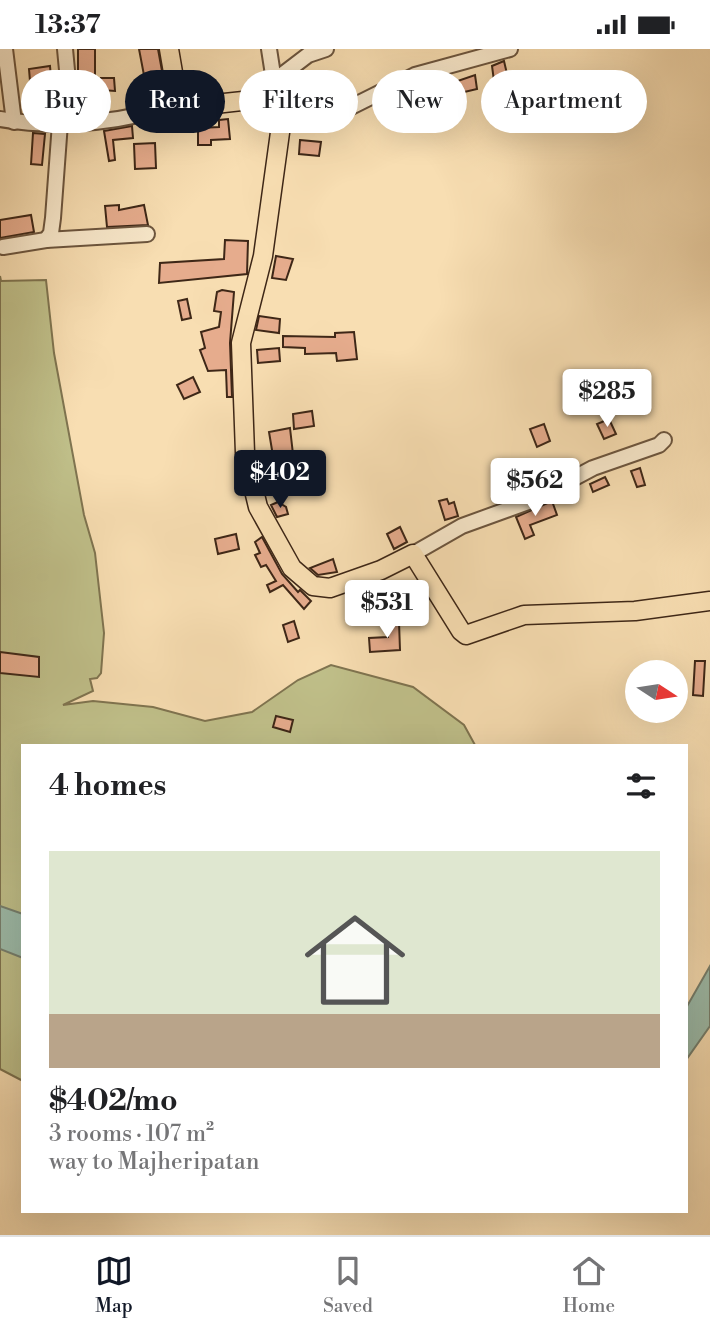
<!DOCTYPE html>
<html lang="en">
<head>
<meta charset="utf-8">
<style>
  body { margin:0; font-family:"Libre Bodoni",serif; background:#f6f6f6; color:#202124; height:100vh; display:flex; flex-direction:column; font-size:26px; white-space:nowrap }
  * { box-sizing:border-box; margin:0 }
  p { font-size:23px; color:#757577 }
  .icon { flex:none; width:38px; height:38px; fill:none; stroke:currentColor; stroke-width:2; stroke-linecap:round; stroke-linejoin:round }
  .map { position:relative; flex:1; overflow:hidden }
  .panel { position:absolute; left:21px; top:695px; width:667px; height:469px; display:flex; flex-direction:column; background:#fff; border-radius:0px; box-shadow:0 7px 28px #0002 }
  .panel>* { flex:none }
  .guide { position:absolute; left:21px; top:21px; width:668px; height:63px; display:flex; gap:14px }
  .needle { width:46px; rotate:102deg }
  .controls { position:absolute; left:625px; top:611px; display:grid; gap:14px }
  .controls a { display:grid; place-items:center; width:63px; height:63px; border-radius:50%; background:#fff; box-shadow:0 7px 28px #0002; font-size:35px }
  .price { position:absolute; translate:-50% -60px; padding:0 16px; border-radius:7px; background:#fff; color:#222; font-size:23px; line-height:46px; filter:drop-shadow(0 2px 4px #0008) }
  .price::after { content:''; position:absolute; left:50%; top:42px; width:21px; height:16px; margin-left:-10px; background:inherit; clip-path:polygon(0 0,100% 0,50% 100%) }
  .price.active { background:#111827; color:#fff }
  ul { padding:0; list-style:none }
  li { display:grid; align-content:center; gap:14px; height:371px; padding:0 28px }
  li+li { border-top:2px solid #e0e0e0 }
  li span { display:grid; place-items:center; height:217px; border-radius:0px; color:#555 }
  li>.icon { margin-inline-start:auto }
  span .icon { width:126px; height:126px; fill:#fffc; stroke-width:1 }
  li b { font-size:30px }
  h2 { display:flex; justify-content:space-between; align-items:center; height:84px; padding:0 28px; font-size:30px }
  .chip { padding:0 24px; border-radius:32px; background:#fff; box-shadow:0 7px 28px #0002; font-size:24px; line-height:63px }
  .chip.active { background:#111827; color:#fff }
  .status { display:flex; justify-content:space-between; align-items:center; height:49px; padding:0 35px; background:#fff; direction:ltr }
  .status svg { height:19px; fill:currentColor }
  .dock { display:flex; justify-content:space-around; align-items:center; height:98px; border-top:2px solid #e0e0e0; background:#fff; font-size:19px; color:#757577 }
  .dock a { display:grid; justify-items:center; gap:4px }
  .dock .active { color:#111827 }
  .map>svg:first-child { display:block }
</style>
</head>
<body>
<div class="status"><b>13:37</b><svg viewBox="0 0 49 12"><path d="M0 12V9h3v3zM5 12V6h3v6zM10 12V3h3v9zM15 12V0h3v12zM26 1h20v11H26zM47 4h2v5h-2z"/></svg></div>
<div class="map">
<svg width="710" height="1186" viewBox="0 0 710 1186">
  <rect width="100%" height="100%" fill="#f8deb2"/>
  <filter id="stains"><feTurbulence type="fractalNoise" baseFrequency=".00286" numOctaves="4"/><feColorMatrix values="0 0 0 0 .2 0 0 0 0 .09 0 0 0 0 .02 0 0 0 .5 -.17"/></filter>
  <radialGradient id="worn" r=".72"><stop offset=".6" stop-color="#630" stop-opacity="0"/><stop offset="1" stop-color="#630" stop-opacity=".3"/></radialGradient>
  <!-- green -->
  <path fill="#c0c08a" stroke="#7f7450" stroke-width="2" d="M0,227L1,232L46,231L54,304L84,466L95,504L104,584L101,624L97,629L90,630L93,642L63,656L93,652L153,658L205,672L252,663L298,631L331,616L413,638L464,676L475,696H23V1032L0,1020Z"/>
  <!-- water -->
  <g fill="#9dbcaa" stroke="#77806f" stroke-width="2">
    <path d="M0,857L23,865V909L0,900Z"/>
    <path d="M710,917V977L686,1011V959Z"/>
  </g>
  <!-- building -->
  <g fill="#e6ac8d" stroke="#3e2717" stroke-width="2">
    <rect x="78" y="0" width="17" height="35"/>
    <path d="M139,0H158L167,49L143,55L141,43L147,42Z"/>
    <path d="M504,12L510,38V48H500V31L494,32L492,17Z"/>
    <path d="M50,17L51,29L30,32L29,20Z"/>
    <path d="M475,26L477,40L460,44L463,57L455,58L449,35Z"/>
    <path d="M101,29H114L115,42L102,41Z"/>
    <path d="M294,35H308V55L294,54Z"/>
    <path d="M541,49L554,50L553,60L540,59Z"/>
    <path d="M228,70L230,90L211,91V96H198V79L219,78V71Z"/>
    <path d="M132,77L133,89L113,91L115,111L109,112L104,82Z"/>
    <path d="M33,84L45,85L42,116L31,115Z"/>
    <path d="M300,91L321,93L319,107L299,105Z"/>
    <path d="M155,94L156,119L135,120L134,95Z"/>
    <path d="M119,156V161L144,156L148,176L107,178L105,157Z"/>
    <path d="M31,166L34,183L0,189V171Z"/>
    <path d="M225,191L248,192L247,225L159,234L160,214L224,210Z"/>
    <path d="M276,207L293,210L286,231L272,229Z"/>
    <path d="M222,241L234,243L230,294L232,348H227L226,321L208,322L200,301L205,299L201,283L219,278L221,263L214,262L217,243Z"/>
    <path d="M187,250L191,269L182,271L178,252Z"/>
    <path d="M259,267L280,270L279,284L256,281Z"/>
    <path d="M354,283L357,310L337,312L336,304L305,305V299L283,298V287L335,288V284Z"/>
    <path d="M279,299L280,312L258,314L257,301Z"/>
    <path d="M193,328L200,343L184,350L177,336Z"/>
    <path d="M312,362L314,377L294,380L293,365Z"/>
    <path d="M609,370L616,385L604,390L597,375Z"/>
    <path d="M544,375L550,392L537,398L530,380Z"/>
    <path d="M290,379L294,414L267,418L265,408L273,407L269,383Z"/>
    <path d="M640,419L645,436L637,438L631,422Z"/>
    <path d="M605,428L609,436L593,443L590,435Z"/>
    <path d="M447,450L449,455L454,453L458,467L445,471L439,452Z"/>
    <path d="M552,452L557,466L530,476L534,486L525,490L516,468Z"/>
    <path d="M278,453L286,458L288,465L277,468L271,456Z"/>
    <path d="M400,478L407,493L394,500L387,485Z"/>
    <path d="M236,485L239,500L218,505L215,490Z"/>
    <path d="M262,488L282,525L298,543L300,541L311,552L304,560L283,536L270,543L267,536L276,532L266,516L261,518L255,506L260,504L255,493Z"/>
    <path d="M333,510L337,523L318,526L310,519Z"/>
    <path d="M294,572L299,589L288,593L283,576Z"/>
    <path d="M399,573L400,601L370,603L369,589L388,588L387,574Z"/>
    <path d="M0,603L39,608V628L0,624Z"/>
    <path d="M695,612H705L703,647L693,646Z"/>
    <path d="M276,667L293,671L290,683L273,678Z"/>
  </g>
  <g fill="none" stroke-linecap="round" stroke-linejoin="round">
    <!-- minor casing -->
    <g stroke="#6c553e" stroke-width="18">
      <g id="minor">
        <path d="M5,0L14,73"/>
        <path d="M65,0L72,74"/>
        <path d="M269,0L274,32L273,55"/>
        <path d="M274,32L308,6L326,0"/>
        <path d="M280,62L333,67L415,26L510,0"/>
        <path d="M0,70C62,81 129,73 188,52"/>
        <path d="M60,74L53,169L51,184L46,191L147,185"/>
        <path d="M3,198L46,191"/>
        <path d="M413,505L462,477L531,452L593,419L659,396L664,391"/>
      </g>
    </g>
    <!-- major casing -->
    <g stroke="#3e2717" stroke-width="21">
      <path id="major" d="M169,0L175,35L188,52L215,55L260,50L277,58L282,69L263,207L241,294L245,404L258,458L292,519L313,537L330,539L381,521L413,505L461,582L466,586L524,566L635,562L710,552"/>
    </g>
    <!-- minor -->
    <use href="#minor" stroke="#faeacd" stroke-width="14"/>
    <!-- major -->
    <use href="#major" stroke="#f8deb2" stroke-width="18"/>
  </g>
  <rect width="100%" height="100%" filter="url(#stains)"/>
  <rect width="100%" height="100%" fill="url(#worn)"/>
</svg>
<div class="controls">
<a><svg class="needle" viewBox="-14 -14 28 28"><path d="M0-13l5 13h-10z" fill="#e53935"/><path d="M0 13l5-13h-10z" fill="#757577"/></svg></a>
</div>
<b class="price" style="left:607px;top:380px">$285</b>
<b class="price active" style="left:280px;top:461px">$402</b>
<b class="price" style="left:535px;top:469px">$562</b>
<b class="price" style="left:387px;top:591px">$531</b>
<div class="guide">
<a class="chip">Buy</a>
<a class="chip active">Rent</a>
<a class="chip">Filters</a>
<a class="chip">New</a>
<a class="chip">Apartment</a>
</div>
<section class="panel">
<h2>4 homes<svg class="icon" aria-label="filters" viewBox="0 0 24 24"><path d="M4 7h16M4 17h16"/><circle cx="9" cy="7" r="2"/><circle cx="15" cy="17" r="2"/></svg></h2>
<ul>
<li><span style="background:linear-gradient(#dfe7d0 75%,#b9a48a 0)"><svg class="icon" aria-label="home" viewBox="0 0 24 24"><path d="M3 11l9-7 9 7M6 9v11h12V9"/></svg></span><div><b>$402/mo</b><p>3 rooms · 107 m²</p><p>way to Majheripatan</p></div></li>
</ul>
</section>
</div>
<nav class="dock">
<a class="active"><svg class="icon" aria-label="map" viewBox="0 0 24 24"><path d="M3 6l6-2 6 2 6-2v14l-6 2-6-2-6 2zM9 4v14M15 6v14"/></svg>Map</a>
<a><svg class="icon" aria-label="saved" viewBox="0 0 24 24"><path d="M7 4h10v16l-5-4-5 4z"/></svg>Saved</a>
<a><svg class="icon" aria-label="home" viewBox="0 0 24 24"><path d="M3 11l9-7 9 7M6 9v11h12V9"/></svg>Home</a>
</nav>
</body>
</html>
